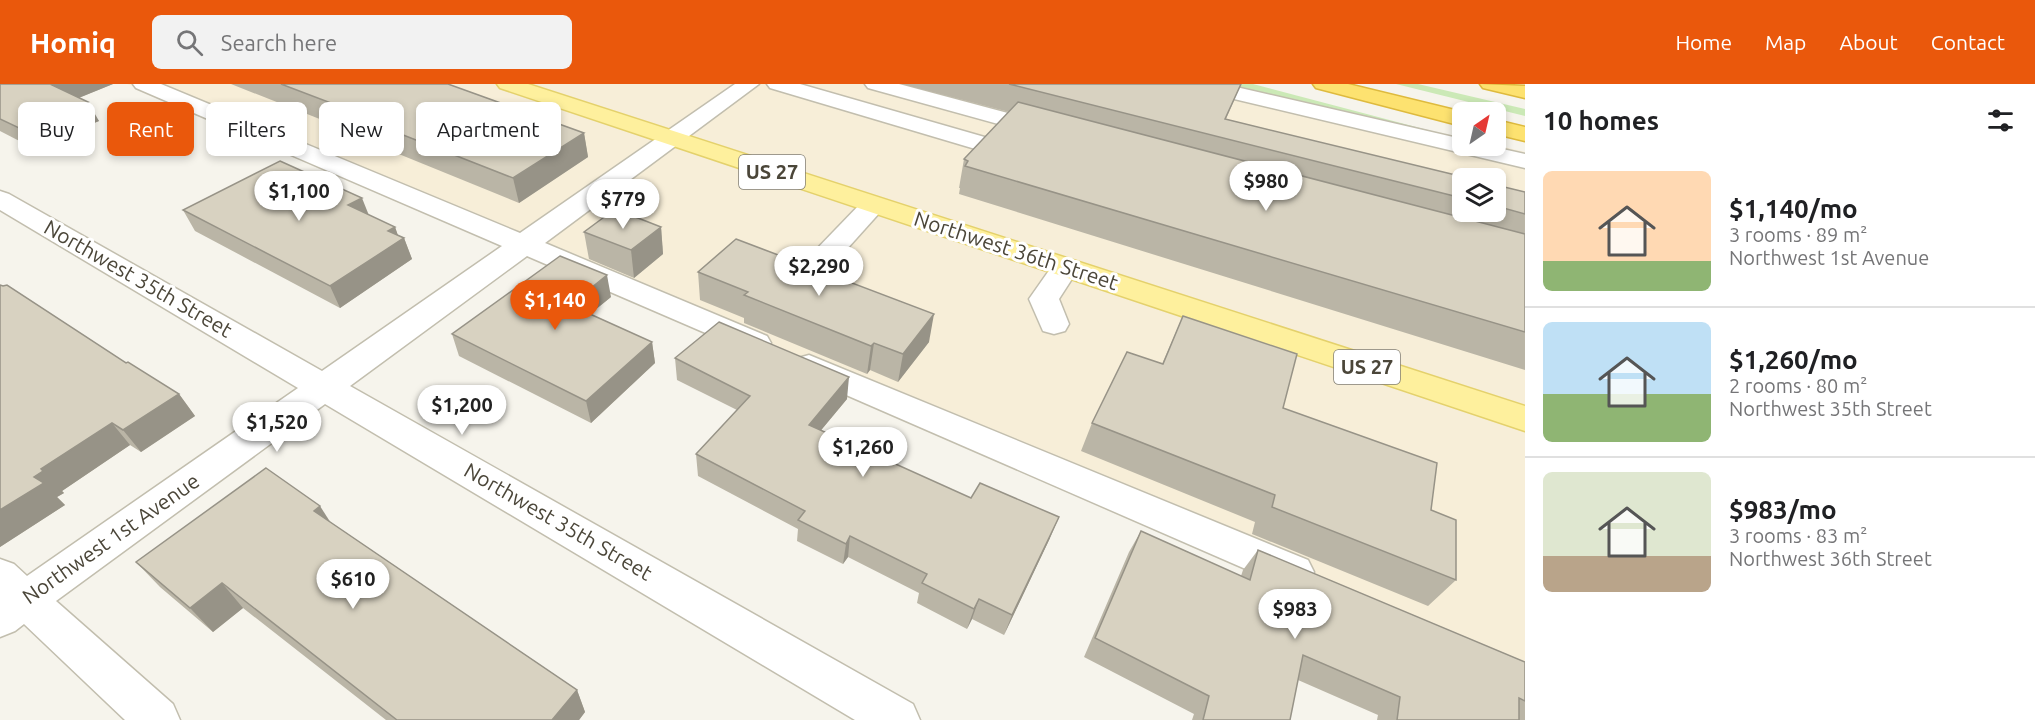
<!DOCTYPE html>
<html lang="en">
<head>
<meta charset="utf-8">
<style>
  body { margin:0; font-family:Ubuntu,sans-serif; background:#f2f2f2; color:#202124; height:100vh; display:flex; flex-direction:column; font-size:22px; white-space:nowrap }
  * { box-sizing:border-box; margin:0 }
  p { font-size:20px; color:#757577 }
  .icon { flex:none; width:33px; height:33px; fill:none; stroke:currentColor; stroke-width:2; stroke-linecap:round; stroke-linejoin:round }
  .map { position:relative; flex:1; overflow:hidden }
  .details { display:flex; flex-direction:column; background:#fff; width:510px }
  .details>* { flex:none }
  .hud { position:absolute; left:18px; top:18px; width:570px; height:54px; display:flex; gap:12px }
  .needle { width:39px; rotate:34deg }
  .controls { position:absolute; left:1452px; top:18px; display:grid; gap:12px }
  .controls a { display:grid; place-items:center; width:54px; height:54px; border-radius:9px; background:#fff; box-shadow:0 3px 9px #0003; font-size:30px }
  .price { position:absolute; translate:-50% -51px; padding:0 14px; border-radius:21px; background:#fff; color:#222; font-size:20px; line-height:39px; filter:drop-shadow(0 2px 3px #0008) }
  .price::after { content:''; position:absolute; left:50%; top:36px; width:18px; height:14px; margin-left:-9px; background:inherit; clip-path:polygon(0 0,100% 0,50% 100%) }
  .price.active { background:#ea580c; color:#fff }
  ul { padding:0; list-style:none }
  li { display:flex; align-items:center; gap:18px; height:150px; padding:0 18px }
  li+li { border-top:2px solid #e0e0e0 }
  li span { display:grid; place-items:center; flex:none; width:168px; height:120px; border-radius:9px; color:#555 }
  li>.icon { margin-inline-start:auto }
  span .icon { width:72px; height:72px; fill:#fffc; stroke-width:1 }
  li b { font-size:26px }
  h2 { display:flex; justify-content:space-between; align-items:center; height:72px; padding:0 18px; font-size:26px }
  .chip { padding:0 21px; border-radius:9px; background:#fff; box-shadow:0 3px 9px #0003; font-size:21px; line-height:54px }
  .chip.active { background:#ea580c; color:#fff }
  header { display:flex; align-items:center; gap:36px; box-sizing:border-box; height:84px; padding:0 30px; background:#ea580c; color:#fff }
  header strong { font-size:28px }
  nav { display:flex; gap:33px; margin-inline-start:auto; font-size:21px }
  .search { width:420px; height:54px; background:#f2f2f2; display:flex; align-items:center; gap:15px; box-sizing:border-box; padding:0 21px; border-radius:9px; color:#757577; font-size:22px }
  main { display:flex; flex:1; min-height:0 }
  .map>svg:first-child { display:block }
</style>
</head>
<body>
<header>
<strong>Homiq</strong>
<div class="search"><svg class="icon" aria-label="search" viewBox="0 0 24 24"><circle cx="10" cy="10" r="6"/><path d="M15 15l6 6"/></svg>Search here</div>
<nav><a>Home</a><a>Map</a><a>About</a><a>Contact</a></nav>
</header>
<main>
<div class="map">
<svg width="1525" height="636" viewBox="0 0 1525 636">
  <rect width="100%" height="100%" fill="#f6f4ec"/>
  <!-- commercial -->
  <path fill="#f7eed8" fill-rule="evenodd" d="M127,0H1224L1462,54V62L1496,61L1525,68V601ZM1462,94H1496V128H1462Z"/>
  <!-- green -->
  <g fill="#cbe9b6">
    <path d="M1224,0H1253L1435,48Z"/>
    <path d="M1396,0H1418L1525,25V32Z"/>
  </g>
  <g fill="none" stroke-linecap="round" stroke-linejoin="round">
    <!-- minor casing -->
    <g stroke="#c2beae" stroke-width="3">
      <g id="minor">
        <path d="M133,0H161L520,149L735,0H759L545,159L767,252L771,259L767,266L756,269L745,266L527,172L350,302L913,620L920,636H855L325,320L56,517L173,620L180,636H125L24,540L15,547L0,553V475L14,480L27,492L298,304L0,126V107L9,110L322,287L502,162L136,4Z"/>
        <path d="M767,0H800L988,54L992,59L988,64L980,66L972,64L770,4Z"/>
        <path d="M865,0H899L1053,41L1056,46L1053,51L1045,53L868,4Z"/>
        <path d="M1186,0H1223L1462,55V62H1489L1525,70V84L1196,6L1189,4Z"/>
        <path d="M873,113L882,116L886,121L882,126L829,185L819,187L809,185L805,179L809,173L864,116Z"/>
        <path d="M1065,176L1075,178L1079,184L1059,215L1069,240L1065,247L1054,250L1043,247L1029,215L1055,178Z"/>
        <path d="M809,271L1308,476L1314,488L1308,500L1294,505L1280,500L798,290L793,282L798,274Z"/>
      </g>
    </g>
    <!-- major casing -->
    <g stroke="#e4d16c" stroke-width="3">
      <path id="major" d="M497,0H528L1525,322V347L500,4Z"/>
    </g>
    <!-- highway casing -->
    <g stroke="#deba3e" stroke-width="3">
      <g id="highway">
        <path d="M1313,0H1348L1463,28L1462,42L1316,4Z"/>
        <path d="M1480,0L1525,2V14L1483,4Z"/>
        <path d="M1496,36L1525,43V57L1496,50Z"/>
      </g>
    </g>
    <!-- minor -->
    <use href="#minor" fill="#fff" fill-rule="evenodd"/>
    <!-- major -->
    <use href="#major" fill="#fef09d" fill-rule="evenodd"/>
    <!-- highway -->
    <use href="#highway" fill="#fde270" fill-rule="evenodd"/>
  </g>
  <!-- wall -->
  <g fill="#bab5a6">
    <path d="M0,0H113L78,14L99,37L33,64L0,47Z"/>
    <path d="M231,0H448L584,49L588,73L519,119L357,53L355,49Z"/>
    <path d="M902,0H1241L1226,35L1462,94V128H1496V101L1525,108V286L959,110L960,104H959L964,75L1009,28Z"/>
    <path d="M183,126L369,131L395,143L398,152L404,154L412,175L340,224L195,147Z"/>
    <path d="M661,143L663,170L634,194L589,175L584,148Z"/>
    <path d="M698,188L929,258L898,298L870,286L867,290L744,239V234L700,216Z"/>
    <path d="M0,201L126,279L179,310L195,332L141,368L130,361L62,407L64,409L57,413L65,421L0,463Z"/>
    <path d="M611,213L590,230L652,258L655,279L591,339L459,272L452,250Z"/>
    <path d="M1183,232L1283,324L1431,426L1456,496L1428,522L1252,450L1255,438L1081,367L1092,339L1162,280Z"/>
    <path d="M675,274L847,315L821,346L1050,454L1004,551L972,535L967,545L917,519L919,509L848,473L843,480L797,457L798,445L698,392L696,370L737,326L677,296Z"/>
    <path d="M330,438L577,606L585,628L579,636H386L243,524L213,548L160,503L136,478Z"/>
    <path d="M1141,447L1241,492L1243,486L1258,466L1525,578V636H1377L1378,631L1298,596L1290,636H1192L1194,630L1084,573L1129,468Z"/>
  </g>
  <!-- shaded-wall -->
  <g fill="#979387">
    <path d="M54,0H113L64,20L52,1Z"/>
    <path d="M88,18L99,37L33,64L19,44Z"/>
    <path d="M584,49L588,73L519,119L513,94Z"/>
    <path d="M362,114L370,134L348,121Z"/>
    <path d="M395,143L400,157L404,154L412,175L340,224L330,202L388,147Z"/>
    <path d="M661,143L663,170L634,194L631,166Z"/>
    <path d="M607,191L611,213L575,242L570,221Z"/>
    <path d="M934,230L929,258L898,298L903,270Z"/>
    <path d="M652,258L655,279L591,339L586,317Z"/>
    <path d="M874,259L870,286L867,290L871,262Z"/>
    <path d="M849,293L847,315L808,362L809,341Z"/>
    <path d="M179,310L195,332L141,368L123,346Z"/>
    <path d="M112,339L130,361L62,407L64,409L57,413L65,421L0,463V426L41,385Z"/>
    <path d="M320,422L336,447L314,427Z"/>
    <path d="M1059,433L1050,454L1004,551L1012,531Z"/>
    <path d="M850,452L848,473L843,480L846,460Z"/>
    <path d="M222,499L243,524L213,548L190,524Z"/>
    <path d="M979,515L972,535L967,545L974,525Z"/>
    <path d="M577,606L585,628L579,636H552Z"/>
  </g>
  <!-- building -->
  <g fill="#d8d2c1" stroke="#979387" stroke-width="1.5">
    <path d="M0,0H54L52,1L88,18L19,44L0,35Z"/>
    <path d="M281,0H448L584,49L513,94L347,29L352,27Z"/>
    <path d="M1009,0H1241L1225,35L1468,94H1462V114Z"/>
    <path d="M1018,18L1525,150V248L965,82L968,77L964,75Z"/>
    <path d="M280,77L362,114L348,121L395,143L388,147L404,154L330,202L183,126Z"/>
    <path d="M1496,101L1525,108V130L1496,122Z"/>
    <path d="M615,125L661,143L631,166L584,148Z"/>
    <path d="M736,155L934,230L903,270L874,259L871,262L744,211L748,208L698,188Z"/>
    <path d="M560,172L607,191L570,221L652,258L586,317L452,250Z"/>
    <path d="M0,201L3,202L7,201L126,279L128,278L179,310L123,346L112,339L41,385L43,387L34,393L44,399L0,426Z"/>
    <path d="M1183,232L1297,270L1283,324L1437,379L1431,426L1456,436V496L1272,423L1275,411L1092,339L1127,268L1163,280Z"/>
    <path d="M719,238L849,293L809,341L971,414L980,399L1059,433L1012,531L979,515L974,525L922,499L927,490L850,452L846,460L798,436L805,427L696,370L750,312L675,274Z"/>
    <path d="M266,384L320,422L314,427L577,606L552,636H397L222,499L190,524L136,478Z"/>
    <path d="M1141,447L1250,496L1258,466L1525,578V617L1519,614V636H1397L1400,613L1303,571L1290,636H1203L1209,612L1095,554Z"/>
  </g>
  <g text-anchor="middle" stroke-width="6" stroke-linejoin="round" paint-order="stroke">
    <!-- shield labels -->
    <g fill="#fff" stroke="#817e74" stroke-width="1.5">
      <rect x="739" y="71" width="66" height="34" rx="4.5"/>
      <rect x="1334" y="266" width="66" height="34" rx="4.5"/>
    </g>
    <g font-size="20" font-weight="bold" fill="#4b4639">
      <text x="772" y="95">US 27</text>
      <text x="1367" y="290">US 27</text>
    </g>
    <!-- street labels -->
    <g font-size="21" fill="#4b4639" stroke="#fff">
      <text transform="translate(1016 167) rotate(18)" y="7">Northwest 36th Street</text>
      <text transform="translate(138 195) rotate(30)" y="7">Northwest 35th Street</text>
      <text transform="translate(558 438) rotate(30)" y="7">Northwest 35th Street</text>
      <text transform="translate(111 455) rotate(-35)" y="7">Northwest 1st Avenue</text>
    </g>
  </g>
</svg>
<div class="controls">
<a><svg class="needle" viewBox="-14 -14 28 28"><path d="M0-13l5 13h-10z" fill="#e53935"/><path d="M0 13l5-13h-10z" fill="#757577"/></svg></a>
<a><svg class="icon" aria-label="layers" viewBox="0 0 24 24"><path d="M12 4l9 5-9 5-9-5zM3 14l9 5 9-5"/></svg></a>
</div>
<b class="price" style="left:1266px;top:128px">$980</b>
<b class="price" style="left:299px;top:138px">$1,100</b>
<b class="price" style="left:623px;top:146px">$779</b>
<b class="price" style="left:819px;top:213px">$2,290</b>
<b class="price active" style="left:555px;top:247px">$1,140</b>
<b class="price" style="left:462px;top:352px">$1,200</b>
<b class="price" style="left:277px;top:369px">$1,520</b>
<b class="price" style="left:863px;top:394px">$1,260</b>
<b class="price" style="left:353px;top:526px">$610</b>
<b class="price" style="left:1295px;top:556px">$983</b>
<div class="hud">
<a class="chip">Buy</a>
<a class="chip active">Rent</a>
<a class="chip">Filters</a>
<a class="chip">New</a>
<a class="chip">Apartment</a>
</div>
</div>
<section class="details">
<h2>10 homes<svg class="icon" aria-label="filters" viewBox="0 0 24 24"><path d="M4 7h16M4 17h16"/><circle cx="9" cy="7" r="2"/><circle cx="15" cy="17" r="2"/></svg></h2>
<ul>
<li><span style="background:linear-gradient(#ffd9b3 75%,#8fb573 0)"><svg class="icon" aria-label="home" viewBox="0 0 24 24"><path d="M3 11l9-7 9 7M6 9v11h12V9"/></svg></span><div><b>$1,140/mo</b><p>3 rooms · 89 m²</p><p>Northwest 1st Avenue</p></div></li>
<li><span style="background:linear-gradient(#bfe0f5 60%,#8fb573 0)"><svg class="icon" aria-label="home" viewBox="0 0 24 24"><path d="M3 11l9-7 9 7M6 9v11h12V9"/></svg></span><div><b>$1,260/mo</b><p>2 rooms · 80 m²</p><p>Northwest 35th Street</p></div></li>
<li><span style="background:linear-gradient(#dfe7d0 70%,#b9a48a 0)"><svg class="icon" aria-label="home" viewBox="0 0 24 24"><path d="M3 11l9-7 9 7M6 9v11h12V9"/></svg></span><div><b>$983/mo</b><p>3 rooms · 83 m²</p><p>Northwest 36th Street</p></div></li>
</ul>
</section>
</main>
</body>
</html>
